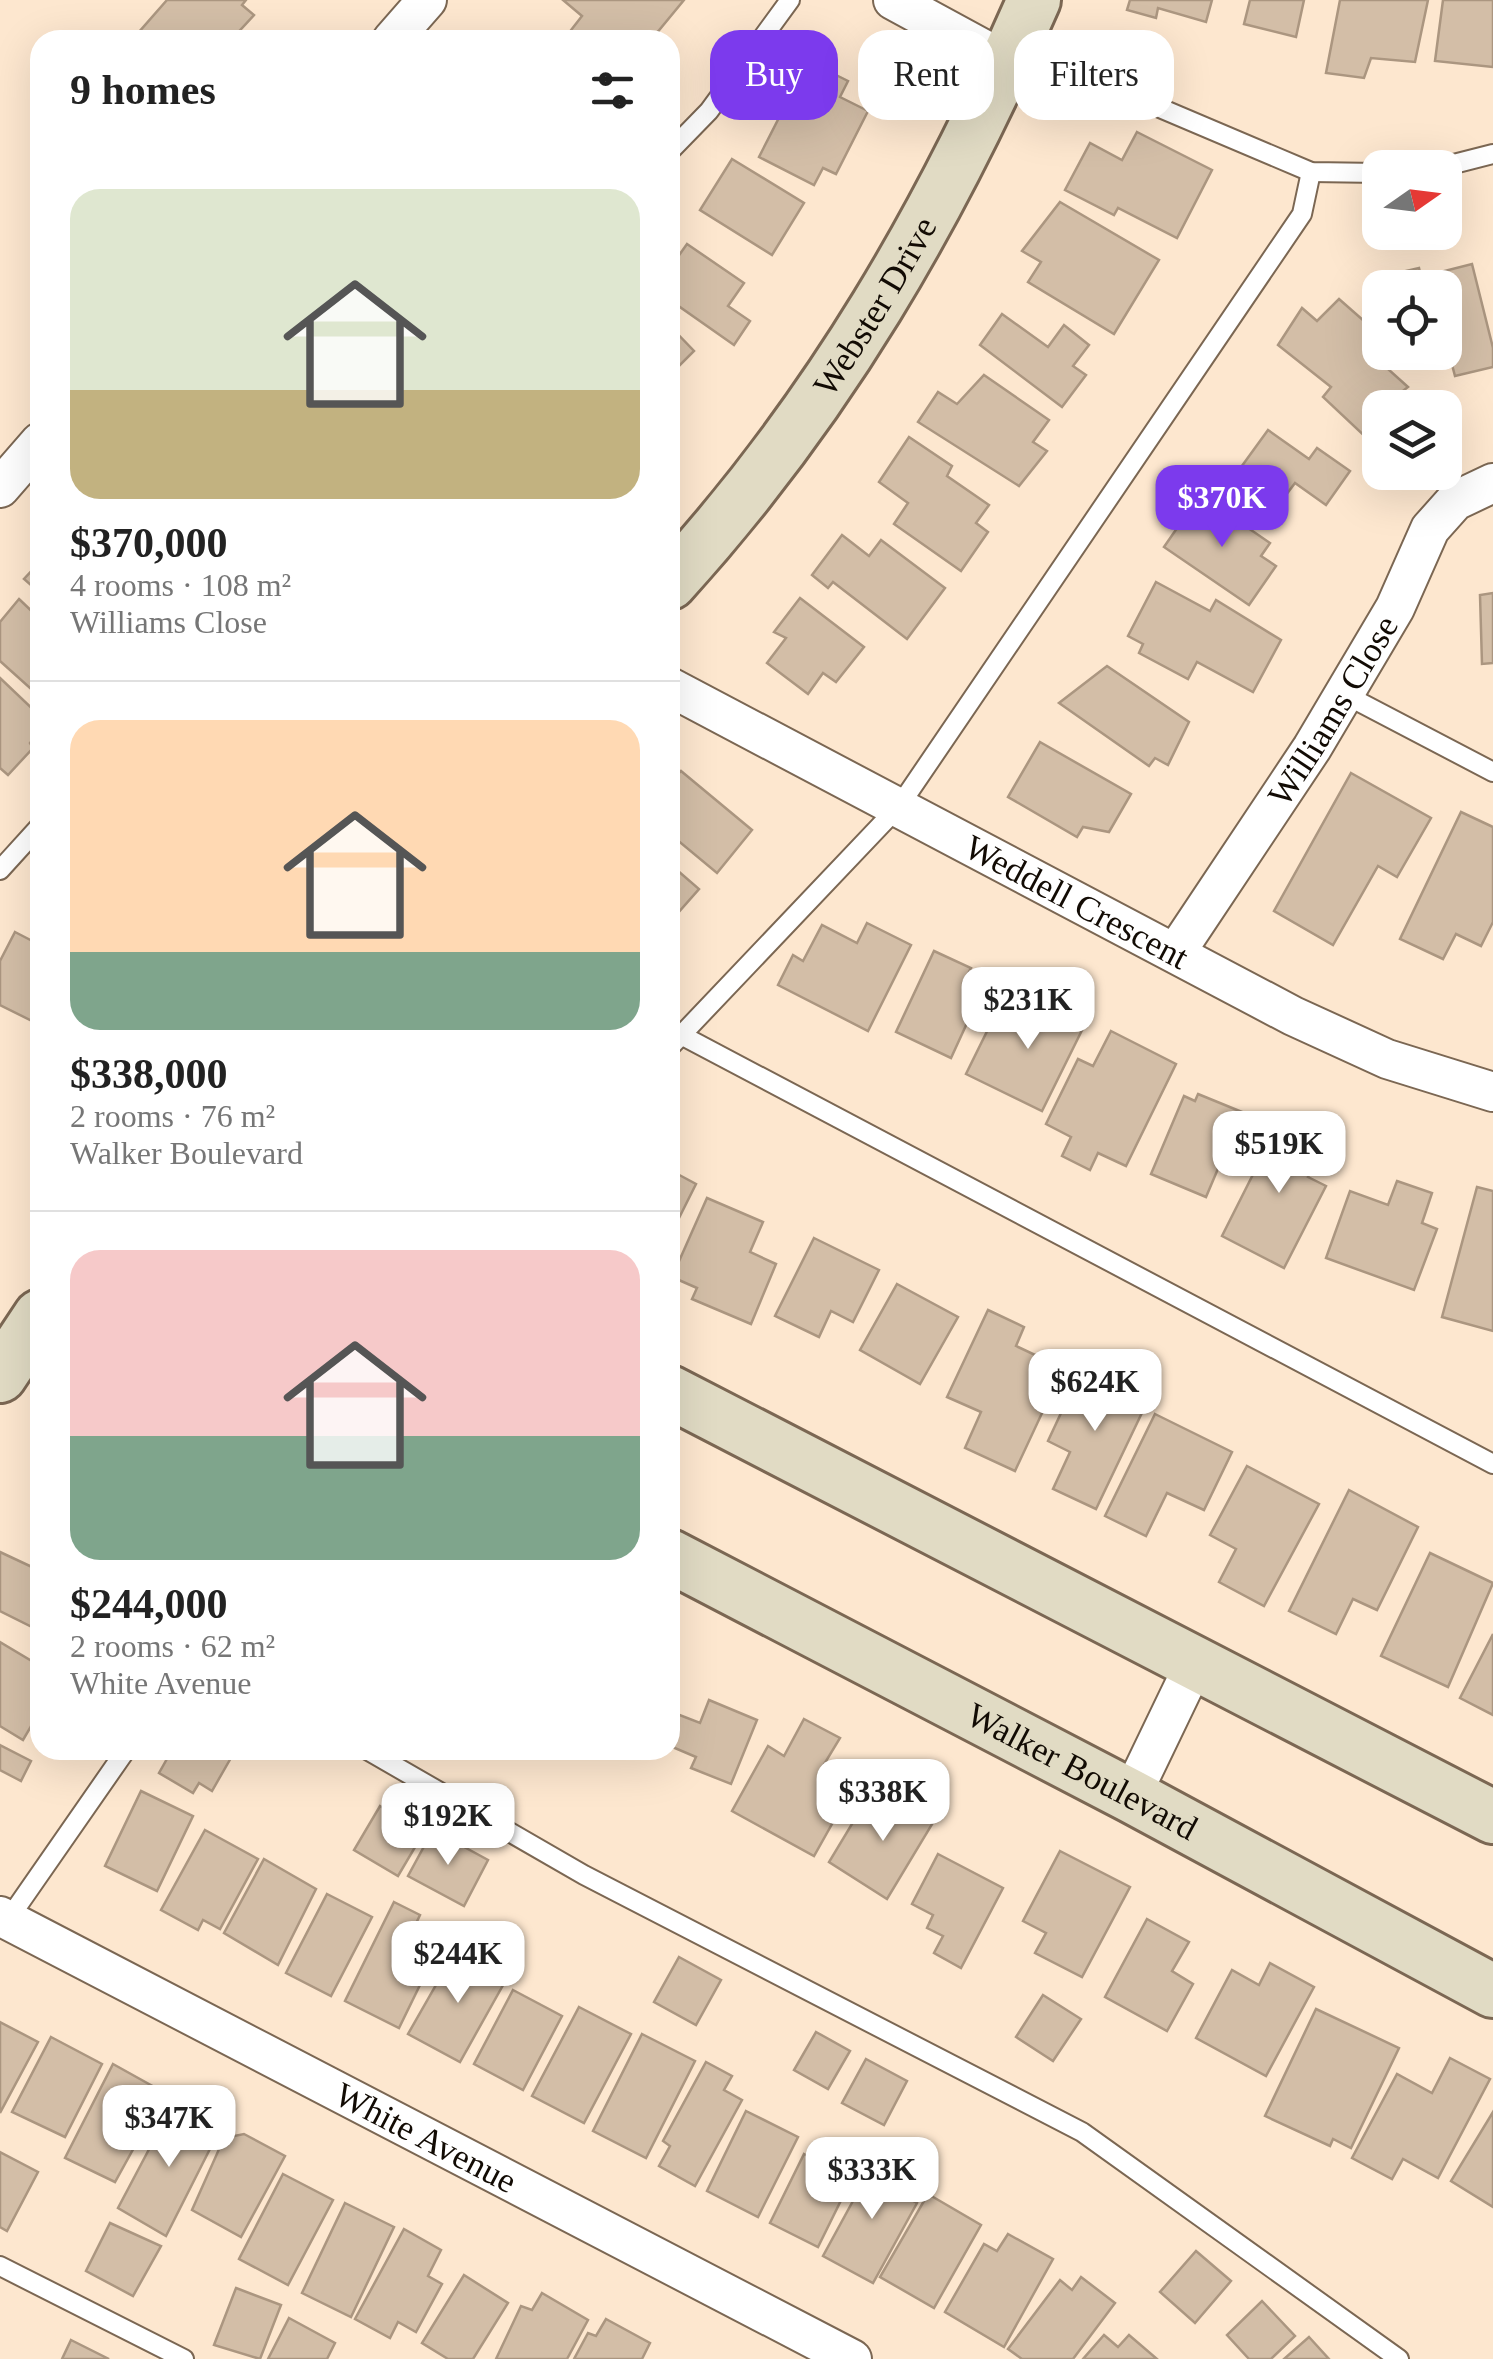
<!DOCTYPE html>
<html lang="en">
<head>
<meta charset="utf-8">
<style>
  body { margin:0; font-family:"Times New Roman",serif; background:#f2f2f2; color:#222; height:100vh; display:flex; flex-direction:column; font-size:38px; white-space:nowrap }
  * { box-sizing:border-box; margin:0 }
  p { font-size:32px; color:#767676 }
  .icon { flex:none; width:55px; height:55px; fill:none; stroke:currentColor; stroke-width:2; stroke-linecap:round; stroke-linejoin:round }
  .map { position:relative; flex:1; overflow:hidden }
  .panel { position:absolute; left:30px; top:30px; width:650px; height:1730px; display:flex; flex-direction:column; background:#fff; border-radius:30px; box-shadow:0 10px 40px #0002 }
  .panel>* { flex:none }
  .guide { position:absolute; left:710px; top:30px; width:632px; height:90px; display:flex; gap:20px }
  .needle { width:65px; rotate:76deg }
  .tools { position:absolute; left:1362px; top:150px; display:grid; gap:20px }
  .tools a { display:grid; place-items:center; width:100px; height:100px; border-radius:20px; background:#fff; box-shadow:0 10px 40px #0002; font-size:50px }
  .price { position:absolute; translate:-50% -85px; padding:0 22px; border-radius:20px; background:#fff; color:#222; font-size:32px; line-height:65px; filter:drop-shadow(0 2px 5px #0008) }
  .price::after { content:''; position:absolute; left:50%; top:60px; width:30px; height:22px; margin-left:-15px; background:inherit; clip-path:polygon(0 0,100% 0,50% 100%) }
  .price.on { background:#7c3aed; color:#fff }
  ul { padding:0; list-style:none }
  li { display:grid; align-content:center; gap:20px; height:530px; padding:0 40px }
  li+li { border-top:2px solid #e0e0e0 }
  li span { display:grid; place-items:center; height:310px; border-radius:30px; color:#555 }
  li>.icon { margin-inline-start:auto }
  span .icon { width:180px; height:180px; fill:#fffc; stroke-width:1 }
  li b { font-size:42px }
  h2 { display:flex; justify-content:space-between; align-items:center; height:120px; padding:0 40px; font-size:42px }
  .tag { padding:0 35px; border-radius:30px; background:#fff; box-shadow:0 10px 40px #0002; font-size:35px; line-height:90px }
  .tag.on { background:#7c3aed; color:#fff }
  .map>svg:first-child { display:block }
</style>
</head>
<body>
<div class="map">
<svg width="1493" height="2359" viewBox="0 0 1493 2359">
  <rect width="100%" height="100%" fill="#fde7cf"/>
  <!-- building -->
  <g fill="#d3bea7" stroke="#ab9680" stroke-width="2.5">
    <path d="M167,0H246L242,5L254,15L231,40H148L139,32Z"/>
    <path d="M563,0H684L651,40H576L568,34L582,16Z"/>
    <path d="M1130,0H1212L1206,22L1158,8L1156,18L1127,10Z"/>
    <path d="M1250,0H1304L1296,37L1244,24Z"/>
    <path d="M1340,0H1428L1415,62L1371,58L1364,78L1326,73Z"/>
    <path d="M1443,0H1493V67L1435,61Z"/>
    <path d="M808,61L848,81L840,97L868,111L836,174L823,168L814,185L759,157Z"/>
    <path d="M1137,132L1212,170L1177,238L1118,208L1114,215L1065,190L1090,143L1122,160Z"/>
    <path d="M732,159L804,203L772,255L700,210Z"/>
    <path d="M1060,202L1159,260L1114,334L1028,282L1041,262L1022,251Z"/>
    <path d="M687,244L744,283L728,306L750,321L734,345L670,300V268Z"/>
    <path d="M1472,264L1493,348V367L1455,376L1451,361L1426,367L1422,352H1445V288H1406L1402,272L1419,268L1421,277Z"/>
    <path d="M1339,299L1380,335V352H1387L1379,361L1408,387L1390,401L1395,408H1380V434L1372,443L1323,397L1331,387L1278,345L1302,308L1317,321Z"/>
    <path d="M1002,314L1048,347L1064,325L1089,345L1073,366L1086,375L1062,407L980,345Z"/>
    <path d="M670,326L694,351L670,375Z"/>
    <path d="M984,375L1049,420L1033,442L1047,451L1019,486L918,422L938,392L957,404Z"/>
    <path d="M1268,430L1309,459L1317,448L1350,471L1326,505L1295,483L1274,511L1231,481Z"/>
    <path d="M909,437L952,466L947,476L989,505L976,523L988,532L961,571L894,524L908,503L879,482Z"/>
    <path d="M1200,495L1270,543L1261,556L1276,566L1249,605L1164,547Z"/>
    <path d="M842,535L869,556L881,540L945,588L907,639L833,582L828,588L812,575Z"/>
    <path d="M40,562V593L24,579Z"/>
    <path d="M1156,582L1210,611L1216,600L1281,640L1253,692L1197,662L1188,679L1139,653L1143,644L1128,636Z"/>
    <path d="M1493,593V663L1482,664L1480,595Z"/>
    <path d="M800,598L864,647L836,682L823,673L808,694L767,663L786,638L774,632Z"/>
    <path d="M19,599L40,619V697L0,661V622Z"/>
    <path d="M1107,666L1189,722L1168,765L1155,758L1149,766L1059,703Z"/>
    <path d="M0,678L40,716V730L30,743L33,748L8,775L0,768Z"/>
    <path d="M1040,742L1131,794L1109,832L1083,827L1077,837L1008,797Z"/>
    <path d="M681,771L752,830L717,873L670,834V781Z"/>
    <path d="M1351,773L1431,818L1397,877L1378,866L1333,945L1274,911Z"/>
    <path d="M1461,812L1493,827V922L1481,946L1456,934L1443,959L1400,939Z"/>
    <path d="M670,864L699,889L670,922Z"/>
    <path d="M867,923L911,945L868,1031L778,985L793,955L803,961L822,925L857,943Z"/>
    <path d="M15,932L40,945V1025L0,1005V961Z"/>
    <path d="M934,951L971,968L963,983L973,988L965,1007L973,1010L951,1058L896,1032Z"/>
    <path d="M1050,995L1090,1014L1042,1111L966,1074L999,1007L1036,1025Z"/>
    <path d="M1111,1031L1176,1064L1126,1166L1098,1153L1090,1170L1062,1156L1071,1137L1046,1124L1078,1059L1093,1066Z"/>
    <path d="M1198,1094L1242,1112L1206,1197L1151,1174L1184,1096L1195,1101Z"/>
    <path d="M1281,1119L1326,1142L1308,1177L1326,1186L1284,1268L1222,1236Z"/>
    <path d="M670,1170L696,1184L670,1236Z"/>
    <path d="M1397,1181L1432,1193L1422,1223L1437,1229L1414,1290L1326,1258L1350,1191L1388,1205Z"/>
    <path d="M1477,1187L1493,1191V1331L1442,1317Z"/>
    <path d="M707,1198L763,1222L750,1252L776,1264L751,1324L692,1299L697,1288L672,1277Z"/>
    <path d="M814,1238L879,1270L853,1322L831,1311L819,1337L775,1316Z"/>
    <path d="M897,1284L958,1317L920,1384L860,1350Z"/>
    <path d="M988,1310L1024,1327L1016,1346L1063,1368L1015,1471L965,1448L981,1412L947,1397Z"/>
    <path d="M1083,1366L1149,1398L1096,1509L1053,1489L1070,1452L1048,1441Z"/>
    <path d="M1155,1414L1232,1452L1204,1510L1167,1493L1146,1536L1105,1516Z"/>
    <path d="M1247,1466L1319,1504L1264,1606L1219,1582L1236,1549L1210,1535Z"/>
    <path d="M1349,1490L1418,1527L1377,1610L1353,1599L1336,1634L1289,1611Z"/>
    <path d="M40,1551V1631L0,1611V1552L32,1567Z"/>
    <path d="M1430,1553L1493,1583L1448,1687L1381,1656Z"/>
    <path d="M1493,1634V1715L1460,1698Z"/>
    <path d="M0,1642L40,1666V1711L23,1740L0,1726Z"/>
    <path d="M709,1700L757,1720L731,1784L691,1768L696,1757L670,1746L677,1714L700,1723Z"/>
    <path d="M804,1719L840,1738L823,1766L855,1783L814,1856L732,1811L768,1746L784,1756Z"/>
    <path d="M0,1745L31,1761L21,1781L0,1770Z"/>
    <path d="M172,1750H221L232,1756L212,1791L199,1783L193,1793L159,1773Z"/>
    <path d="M141,1791L193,1816L157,1891L105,1866Z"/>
    <path d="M903,1794L937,1816L887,1899L829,1862L864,1804L888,1818Z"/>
    <path d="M380,1806L424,1832L398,1876L354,1850Z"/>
    <path d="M205,1830L258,1859L220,1929L203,1920L198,1930L161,1910Z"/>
    <path d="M433,1830L488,1860L464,1906L408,1876Z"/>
    <path d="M1060,1851L1130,1887L1082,1977L1035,1953L1046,1933L1023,1921Z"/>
    <path d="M938,1854L1003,1888L961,1968L934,1953L943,1936L927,1928L933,1915L912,1904Z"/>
    <path d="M264,1859L316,1889L278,1965L224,1933Z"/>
    <path d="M327,1894L372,1917L331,1996L286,1973Z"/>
    <path d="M394,1902L420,1915L411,1934L438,1948L399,2028L345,2001Z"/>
    <path d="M1147,1919L1189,1942L1172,1971L1193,1984L1167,2031L1105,1997Z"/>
    <path d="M456,1950L507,1978L460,2062L408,2034Z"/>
    <path d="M679,1957L721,1980L696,2025L654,2002Z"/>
    <path d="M1270,1963L1314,1987L1266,2076L1196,2038L1232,1970L1259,1985Z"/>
    <path d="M513,1990L562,2016L523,2090L474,2064Z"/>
    <path d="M1043,1995L1081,2019L1053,2061L1016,2037Z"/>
    <path d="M579,2007L631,2034L584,2123L532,2096Z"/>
    <path d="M1316,2009L1399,2048L1351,2148L1333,2139L1330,2146L1265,2116Z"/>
    <path d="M0,2022L38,2042L0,2113Z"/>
    <path d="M816,2032L850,2051L828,2089L794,2070Z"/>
    <path d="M642,2034L695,2061L646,2158L593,2131Z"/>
    <path d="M51,2037L102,2064L65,2137L12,2112Z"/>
    <path d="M1450,2058L1490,2079L1438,2178L1403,2159L1392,2179L1352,2158L1397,2074L1432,2093Z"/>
    <path d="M866,2059L907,2081L884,2125L842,2103Z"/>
    <path d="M706,2062L732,2076L724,2090L742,2100L695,2186L659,2166L670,2146L663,2141Z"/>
    <path d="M113,2064L156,2088L150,2099L158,2104L115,2182L65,2158Z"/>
    <path d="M173,2104L220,2129L166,2236L118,2208Z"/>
    <path d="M746,2111L798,2137L758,2217L707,2191Z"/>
    <path d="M1493,2112V2207L1451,2181Z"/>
    <path d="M244,2134L285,2156L241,2237L192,2210L224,2138Z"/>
    <path d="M0,2152L38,2172L7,2231L0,2227Z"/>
    <path d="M804,2154L852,2178L818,2247L770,2223Z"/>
    <path d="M877,2157L908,2174L898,2193L917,2203L873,2283L823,2256Z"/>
    <path d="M283,2174L333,2200L288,2285L239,2259Z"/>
    <path d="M928,2194L981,2225L934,2308L880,2277Z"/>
    <path d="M345,2203L394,2227L351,2317L302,2293Z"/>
    <path d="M110,2223L161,2246L133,2296L86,2271Z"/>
    <path d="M404,2229L441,2250L428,2276L442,2284L416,2332L398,2322L390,2338L355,2319Z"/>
    <path d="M1008,2234L1053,2259L1004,2347L945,2312L984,2244L997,2251Z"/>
    <path d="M1196,2251L1231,2281L1195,2323L1160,2292Z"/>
    <path d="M464,2275L508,2303L473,2359H448L422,2343Z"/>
    <path d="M1081,2277L1115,2303L1073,2359H1022L1008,2349L1060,2280L1072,2290Z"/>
    <path d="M236,2288L281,2305L260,2359L214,2345Z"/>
    <path d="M542,2293L588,2320L567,2359H496L521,2306L532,2310Z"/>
    <path d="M1262,2301L1295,2336L1271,2359H1249L1227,2335Z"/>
    <path d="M289,2318L335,2343L327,2359H268Z"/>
    <path d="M606,2319L650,2343L642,2359H574L588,2333L596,2336Z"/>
    <path d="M1104,2335L1118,2347L1129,2335L1157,2359H1083Z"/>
    <path d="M1309,2337L1329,2359H1284Z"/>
    <path d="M71,2340L109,2359H62Z"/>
  </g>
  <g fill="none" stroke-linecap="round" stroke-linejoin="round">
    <!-- lane casing -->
    <g stroke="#7b6753" stroke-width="22">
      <g id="lane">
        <path d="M1013,62L1061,66L1311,172L1380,173"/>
        <path d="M670,151L709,111L790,0"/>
        <path d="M1438,168L1493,154"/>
        <path d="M1344,694L1493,772"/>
        <path d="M0,870L40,826"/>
        <path d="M681,1035L1493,1464"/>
        <path d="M670,1047L900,805L1302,214L1311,172"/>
        <path d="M367,1750L584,1875L1082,2132L1399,2359"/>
        <path d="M5,1924L126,1750"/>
        <path d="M0,2266L184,2359"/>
      </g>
    </g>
    <!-- street casing -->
    <g stroke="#7b6753" stroke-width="42">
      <g id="street">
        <path d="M893,0L1007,62"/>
        <path d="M392,40L427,0"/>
        <path d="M0,488L40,442"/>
        <path id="s1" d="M670,687L1293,1016L1387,1059L1493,1092"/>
        <path id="s2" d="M1176,952L1312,748L1395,608L1430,529L1455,501L1493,483"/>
        <path d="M1131,1796L1195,1663"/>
        <path id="s3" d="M0,1916L852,2359"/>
      </g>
    </g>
    <!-- secondary casing -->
    <g stroke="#7b6753" stroke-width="58">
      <g id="secondary">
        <path id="s4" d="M670,583C830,407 940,216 1034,0"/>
        <path d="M0,1376L40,1316"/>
        <path d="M670,1392L1493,1817"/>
        <path id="s5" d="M670,1556L1131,1796L1493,1991"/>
      </g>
    </g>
    <!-- lane -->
    <use href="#lane" stroke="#fff" stroke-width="18"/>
    <!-- street -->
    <use href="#street" stroke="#fff" stroke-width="38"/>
    <!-- secondary -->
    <use href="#secondary" stroke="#e1dbc4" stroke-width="52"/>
  </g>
  <g text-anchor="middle" stroke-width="8" stroke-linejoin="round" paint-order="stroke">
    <!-- street labels -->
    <g font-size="35" fill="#120b04" stroke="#fff">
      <text dy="12" stroke="none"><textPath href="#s4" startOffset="345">Webster Drive</textPath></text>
      <text dy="12" stroke="none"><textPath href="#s2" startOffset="288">Williams Close</textPath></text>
      <text dy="12" stroke="none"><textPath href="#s1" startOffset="460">Weddell Crescent</textPath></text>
      <text dy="12" stroke="none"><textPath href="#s5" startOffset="465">Walker Boulevard</textPath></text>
      <text dy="12" stroke="none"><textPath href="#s3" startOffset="480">White Avenue</textPath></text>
    </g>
  </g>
</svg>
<div class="tools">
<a><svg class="needle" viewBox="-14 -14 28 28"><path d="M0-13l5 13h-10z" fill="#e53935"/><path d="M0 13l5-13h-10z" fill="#767676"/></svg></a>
<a><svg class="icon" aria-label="locate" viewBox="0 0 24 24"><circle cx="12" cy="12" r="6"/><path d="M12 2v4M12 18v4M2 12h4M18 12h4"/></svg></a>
<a><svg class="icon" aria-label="layers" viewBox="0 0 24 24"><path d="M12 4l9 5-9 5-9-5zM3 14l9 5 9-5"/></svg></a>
</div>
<b class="price on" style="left:1222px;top:550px">$370K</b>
<b class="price" style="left:1028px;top:1052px">$231K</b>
<b class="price" style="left:1279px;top:1196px">$519K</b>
<b class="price" style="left:1095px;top:1434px">$624K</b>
<b class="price" style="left:883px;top:1844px">$338K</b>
<b class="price" style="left:448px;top:1868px">$192K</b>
<b class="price" style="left:458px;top:2006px">$244K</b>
<b class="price" style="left:169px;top:2170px">$347K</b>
<b class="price" style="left:872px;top:2222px">$333K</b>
<div class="guide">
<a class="tag on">Buy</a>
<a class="tag">Rent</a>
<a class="tag">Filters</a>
</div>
<section class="panel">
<h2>9 homes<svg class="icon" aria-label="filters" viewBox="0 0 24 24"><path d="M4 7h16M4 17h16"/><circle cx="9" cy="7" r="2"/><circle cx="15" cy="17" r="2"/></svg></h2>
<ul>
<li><span style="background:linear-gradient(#dfe7d0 65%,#c2b280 0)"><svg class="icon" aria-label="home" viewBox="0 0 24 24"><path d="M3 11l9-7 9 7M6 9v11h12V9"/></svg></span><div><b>$370,000</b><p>4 rooms · 108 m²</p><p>Williams Close</p></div></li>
<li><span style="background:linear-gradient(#ffd9b3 75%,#7fa58c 0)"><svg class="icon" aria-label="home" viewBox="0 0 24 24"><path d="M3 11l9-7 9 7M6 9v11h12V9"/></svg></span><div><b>$338,000</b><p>2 rooms · 76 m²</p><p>Walker Boulevard</p></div></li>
<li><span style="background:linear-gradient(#f6c9c9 60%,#7fa58c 0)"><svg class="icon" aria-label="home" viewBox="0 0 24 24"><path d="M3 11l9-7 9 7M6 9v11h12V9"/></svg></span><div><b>$244,000</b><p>2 rooms · 62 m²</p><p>White Avenue</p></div></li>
</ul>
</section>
</div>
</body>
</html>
